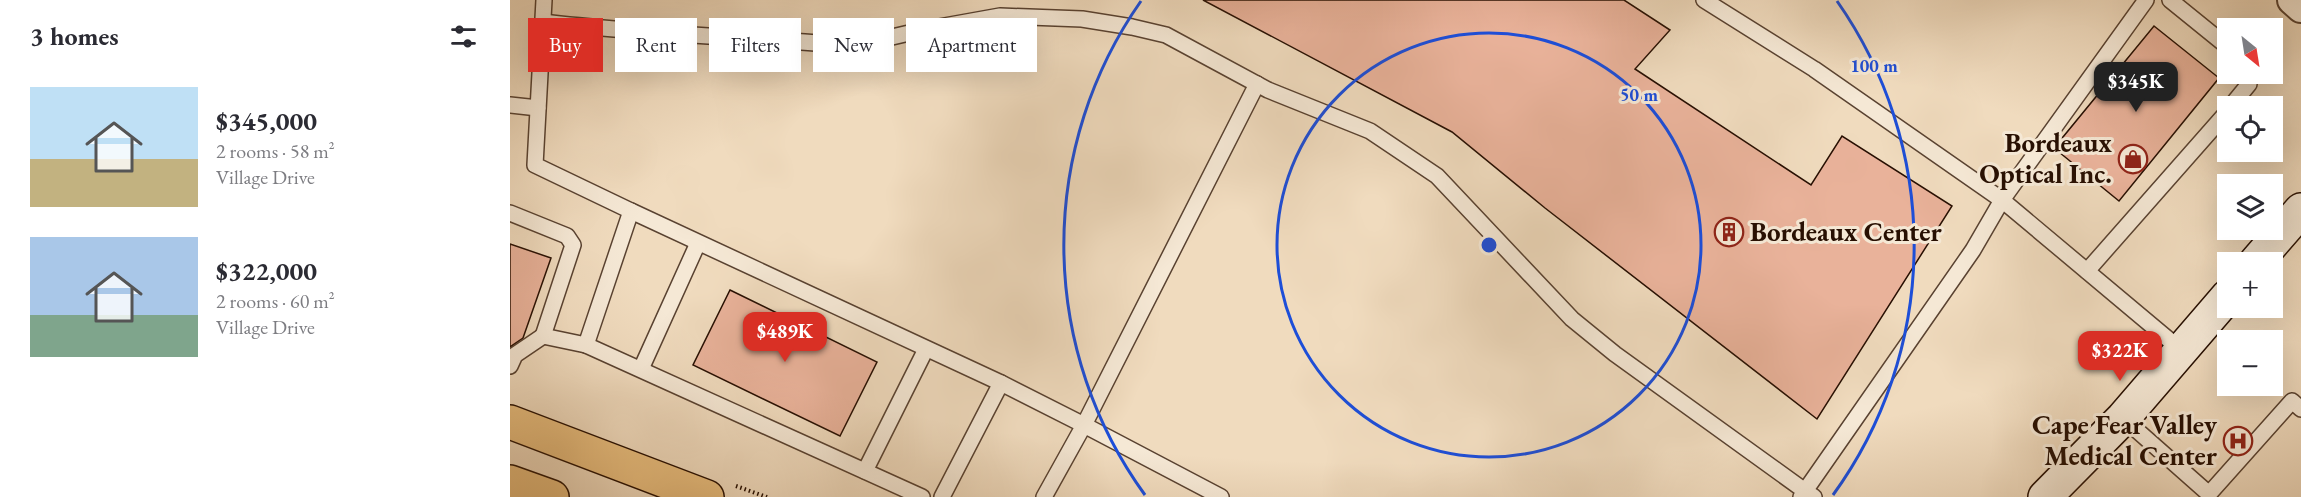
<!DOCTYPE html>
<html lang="en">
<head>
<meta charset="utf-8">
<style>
  body { margin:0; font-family:"EB Garamond",serif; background:#f7f7f7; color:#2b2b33; height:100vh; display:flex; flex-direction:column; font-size:22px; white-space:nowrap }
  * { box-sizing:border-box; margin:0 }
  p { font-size:20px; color:#7c7c81 }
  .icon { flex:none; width:33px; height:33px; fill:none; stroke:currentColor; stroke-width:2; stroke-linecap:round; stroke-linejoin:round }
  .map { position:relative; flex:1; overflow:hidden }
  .drawer { display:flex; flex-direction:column; background:#fff; width:510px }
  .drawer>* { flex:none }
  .hud { position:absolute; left:18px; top:18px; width:570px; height:54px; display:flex; gap:12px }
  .needle { width:39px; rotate:150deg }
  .tools { position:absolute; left:1707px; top:18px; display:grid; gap:12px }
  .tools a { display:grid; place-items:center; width:66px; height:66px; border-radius:0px; background:#fff; box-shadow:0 6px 24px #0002; font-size:30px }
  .price { position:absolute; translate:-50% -51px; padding:0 14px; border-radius:12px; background:#d93025; color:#fff; font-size:20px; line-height:39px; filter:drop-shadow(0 2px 3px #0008) }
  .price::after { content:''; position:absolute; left:50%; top:36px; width:18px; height:14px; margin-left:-9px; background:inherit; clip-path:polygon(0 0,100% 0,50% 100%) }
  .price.active { background:#222; color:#fff }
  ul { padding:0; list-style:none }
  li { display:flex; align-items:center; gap:18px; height:150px; padding:0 30px }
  li span { display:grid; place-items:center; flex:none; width:168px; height:120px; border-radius:0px; color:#555 }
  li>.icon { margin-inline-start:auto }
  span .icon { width:72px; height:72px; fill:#fffc; stroke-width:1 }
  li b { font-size:26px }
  h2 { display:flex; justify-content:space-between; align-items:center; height:72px; padding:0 30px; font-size:26px }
  .tag { padding:0 21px; border-radius:0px; background:#fff; box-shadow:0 6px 24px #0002; font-size:21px; line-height:54px }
  .tag.active { background:#d93025; color:#fff }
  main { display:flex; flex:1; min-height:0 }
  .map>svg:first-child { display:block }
</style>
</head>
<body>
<main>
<section class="drawer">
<h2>3 homes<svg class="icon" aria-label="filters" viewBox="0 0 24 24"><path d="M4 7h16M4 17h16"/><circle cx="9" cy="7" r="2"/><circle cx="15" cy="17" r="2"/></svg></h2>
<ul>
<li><span style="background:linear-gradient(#bfe0f5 60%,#c2b280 0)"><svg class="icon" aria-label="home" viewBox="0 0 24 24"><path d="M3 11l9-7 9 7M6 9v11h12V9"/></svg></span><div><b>$345,000</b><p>2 rooms · 58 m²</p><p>Village Drive</p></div></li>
<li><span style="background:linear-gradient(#a9c7e8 65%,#7fa58c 0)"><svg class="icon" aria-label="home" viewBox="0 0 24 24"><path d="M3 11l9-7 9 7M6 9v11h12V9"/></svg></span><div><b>$322,000</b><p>2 rooms · 60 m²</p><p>Village Drive</p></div></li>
</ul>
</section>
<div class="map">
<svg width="1791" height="497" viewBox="0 0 1791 497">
  <rect width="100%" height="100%" fill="#f0dbbe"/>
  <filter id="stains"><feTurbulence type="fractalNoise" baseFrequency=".00333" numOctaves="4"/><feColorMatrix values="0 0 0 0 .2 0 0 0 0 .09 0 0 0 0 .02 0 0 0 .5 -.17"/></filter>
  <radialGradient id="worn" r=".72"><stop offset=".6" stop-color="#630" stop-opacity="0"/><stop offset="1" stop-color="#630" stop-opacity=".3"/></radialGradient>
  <!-- building -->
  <g fill="#e9b29a" stroke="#270f02" stroke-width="1.5">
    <path d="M693,0H1114L1160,30L1125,69L1301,185L1332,136L1442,206L1307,419L1035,208L942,132Z"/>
    <path d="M1644,26L1709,78L1609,201L1544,148Z"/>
    <path d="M0,244L41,258L13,338L0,347Z"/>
    <path d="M220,290L367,362L330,436L183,365Z"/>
  </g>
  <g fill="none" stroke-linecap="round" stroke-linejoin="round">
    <!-- service casing -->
    <g stroke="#594231" stroke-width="18">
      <g id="service">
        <path d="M1194,0L1304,69L1492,200L1636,0"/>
        <path d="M1660,0L1718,47"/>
        <path d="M33,22C132,34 233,37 333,45L352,44L412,30L490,16L572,19L622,27L656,35L758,90L860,131L927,176L1062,319L1105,354L1295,491L1291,497"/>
        <path d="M0,105L28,108"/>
        <path d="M1721,106L1739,84V74"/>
        <path d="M121,211L491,383"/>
        <path d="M0,213L57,236L63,245L33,336"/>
        <path d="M1577,271L1718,111"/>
        <path d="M76,345L412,497"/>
        <path d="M0,366L5,355L33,336L76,345L121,211L25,165L34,0"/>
        <path d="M131,369L188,243"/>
        <path d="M1613,418L1699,494L1782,401L1791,409"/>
        <path d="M355,471L416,349"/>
        <path d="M432,497L491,383L574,425L534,497"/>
        <path d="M711,497L574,425L747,84"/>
        <path d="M1304,497L1295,491L1463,250L1492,200L1671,350"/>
      </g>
    </g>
    <!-- minor casing -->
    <g stroke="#594231" stroke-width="32">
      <path id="minor" d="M1782,0L1791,8"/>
    </g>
    <!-- secondary casing -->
    <g stroke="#270f02" stroke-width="36">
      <g id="secondary">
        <path d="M1746,262L1791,210"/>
        <path d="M1535,497L1613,418L1718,296"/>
      </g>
    </g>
    <!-- trunk casing -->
    <g stroke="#270f02" stroke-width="36">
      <g id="trunk">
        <path d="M0,422L197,497"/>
        <path d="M0,482L42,497"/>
      </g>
    </g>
    <!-- path -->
    <path stroke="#270f02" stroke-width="4" stroke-dasharray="1.5 3" stroke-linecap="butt" d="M226,486L257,497"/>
    <!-- service -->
    <use href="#service" stroke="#f5e8d5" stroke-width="15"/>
    <!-- minor -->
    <use href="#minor" stroke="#f5e8d5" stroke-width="28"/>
    <!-- secondary -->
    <use href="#secondary" stroke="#f5e8d5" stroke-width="33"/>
    <!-- trunk -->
    <use href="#trunk" stroke="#e8be7f" stroke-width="33"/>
  </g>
  <!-- distance rings -->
  <g fill="none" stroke="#1d4ed8" stroke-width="3">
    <circle cx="979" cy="245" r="212"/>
    <path d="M635 495A425 425 0 0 1 631 1M1327 1A425 425 0 0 1 1323 495"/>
  </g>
  <!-- icons -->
  <defs>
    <g id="shop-ring" transform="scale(1.5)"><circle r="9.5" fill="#f5e8d5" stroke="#8f2418" stroke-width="1.5"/><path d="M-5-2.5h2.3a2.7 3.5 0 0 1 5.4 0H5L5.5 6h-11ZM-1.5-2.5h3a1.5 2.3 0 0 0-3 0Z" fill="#8f2418"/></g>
    <g id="building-ring" transform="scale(1.5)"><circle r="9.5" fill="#f5e8d5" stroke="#8f2418" stroke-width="1.5"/><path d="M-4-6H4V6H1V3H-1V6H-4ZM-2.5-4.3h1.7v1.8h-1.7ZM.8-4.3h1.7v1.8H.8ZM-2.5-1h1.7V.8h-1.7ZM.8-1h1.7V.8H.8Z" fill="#8f2418"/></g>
    <g id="hospital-ring" transform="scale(1.5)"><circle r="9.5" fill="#f5e8d5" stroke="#8f2418" stroke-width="1.5"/><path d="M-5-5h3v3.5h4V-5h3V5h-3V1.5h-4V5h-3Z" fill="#8f2418"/></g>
  </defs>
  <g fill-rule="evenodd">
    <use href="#shop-ring" x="1623" y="159"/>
    <use href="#building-ring" x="1219" y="232"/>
    <use href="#hospital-ring" x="1728" y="441"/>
  </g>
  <g text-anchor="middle" stroke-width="6" stroke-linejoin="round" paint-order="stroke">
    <!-- poi labels -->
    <g font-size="27" font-weight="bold" fill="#270f02" stroke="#f5e8d5" text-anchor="end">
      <text x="1602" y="152">Bordeaux<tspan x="1602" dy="31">Optical Inc.</tspan></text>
      <text x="1240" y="241" text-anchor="start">Bordeaux Center</text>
      <text x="1707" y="434">Cape Fear Valley<tspan x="1707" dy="31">Medical Center</tspan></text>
    </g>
  </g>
  <circle cx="979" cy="245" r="9" fill="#1d4ed8" stroke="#f5e8d5" stroke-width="3"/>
  <g font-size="18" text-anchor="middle" font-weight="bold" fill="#1d4ed8" stroke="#f5e8d5" stroke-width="6" stroke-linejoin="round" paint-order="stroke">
    <text x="1364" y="72">100 m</text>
    <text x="1129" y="101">50 m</text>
  </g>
  <rect width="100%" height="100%" filter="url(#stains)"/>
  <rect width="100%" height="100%" fill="url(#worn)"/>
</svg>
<div class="tools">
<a><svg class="needle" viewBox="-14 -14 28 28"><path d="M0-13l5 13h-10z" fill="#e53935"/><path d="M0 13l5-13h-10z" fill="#7c7c81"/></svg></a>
<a><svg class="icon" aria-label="locate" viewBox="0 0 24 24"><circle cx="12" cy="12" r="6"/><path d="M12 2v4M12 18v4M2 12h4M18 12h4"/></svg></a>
<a><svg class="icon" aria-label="layers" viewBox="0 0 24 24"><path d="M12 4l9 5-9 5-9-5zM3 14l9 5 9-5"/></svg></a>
<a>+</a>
<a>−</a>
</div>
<b class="price active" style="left:1626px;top:113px">$345K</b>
<b class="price" style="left:275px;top:363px">$489K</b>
<b class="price" style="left:1610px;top:382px">$322K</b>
<div class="hud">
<a class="tag active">Buy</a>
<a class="tag">Rent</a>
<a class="tag">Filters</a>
<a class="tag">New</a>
<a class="tag">Apartment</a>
</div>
</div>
</main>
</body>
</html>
